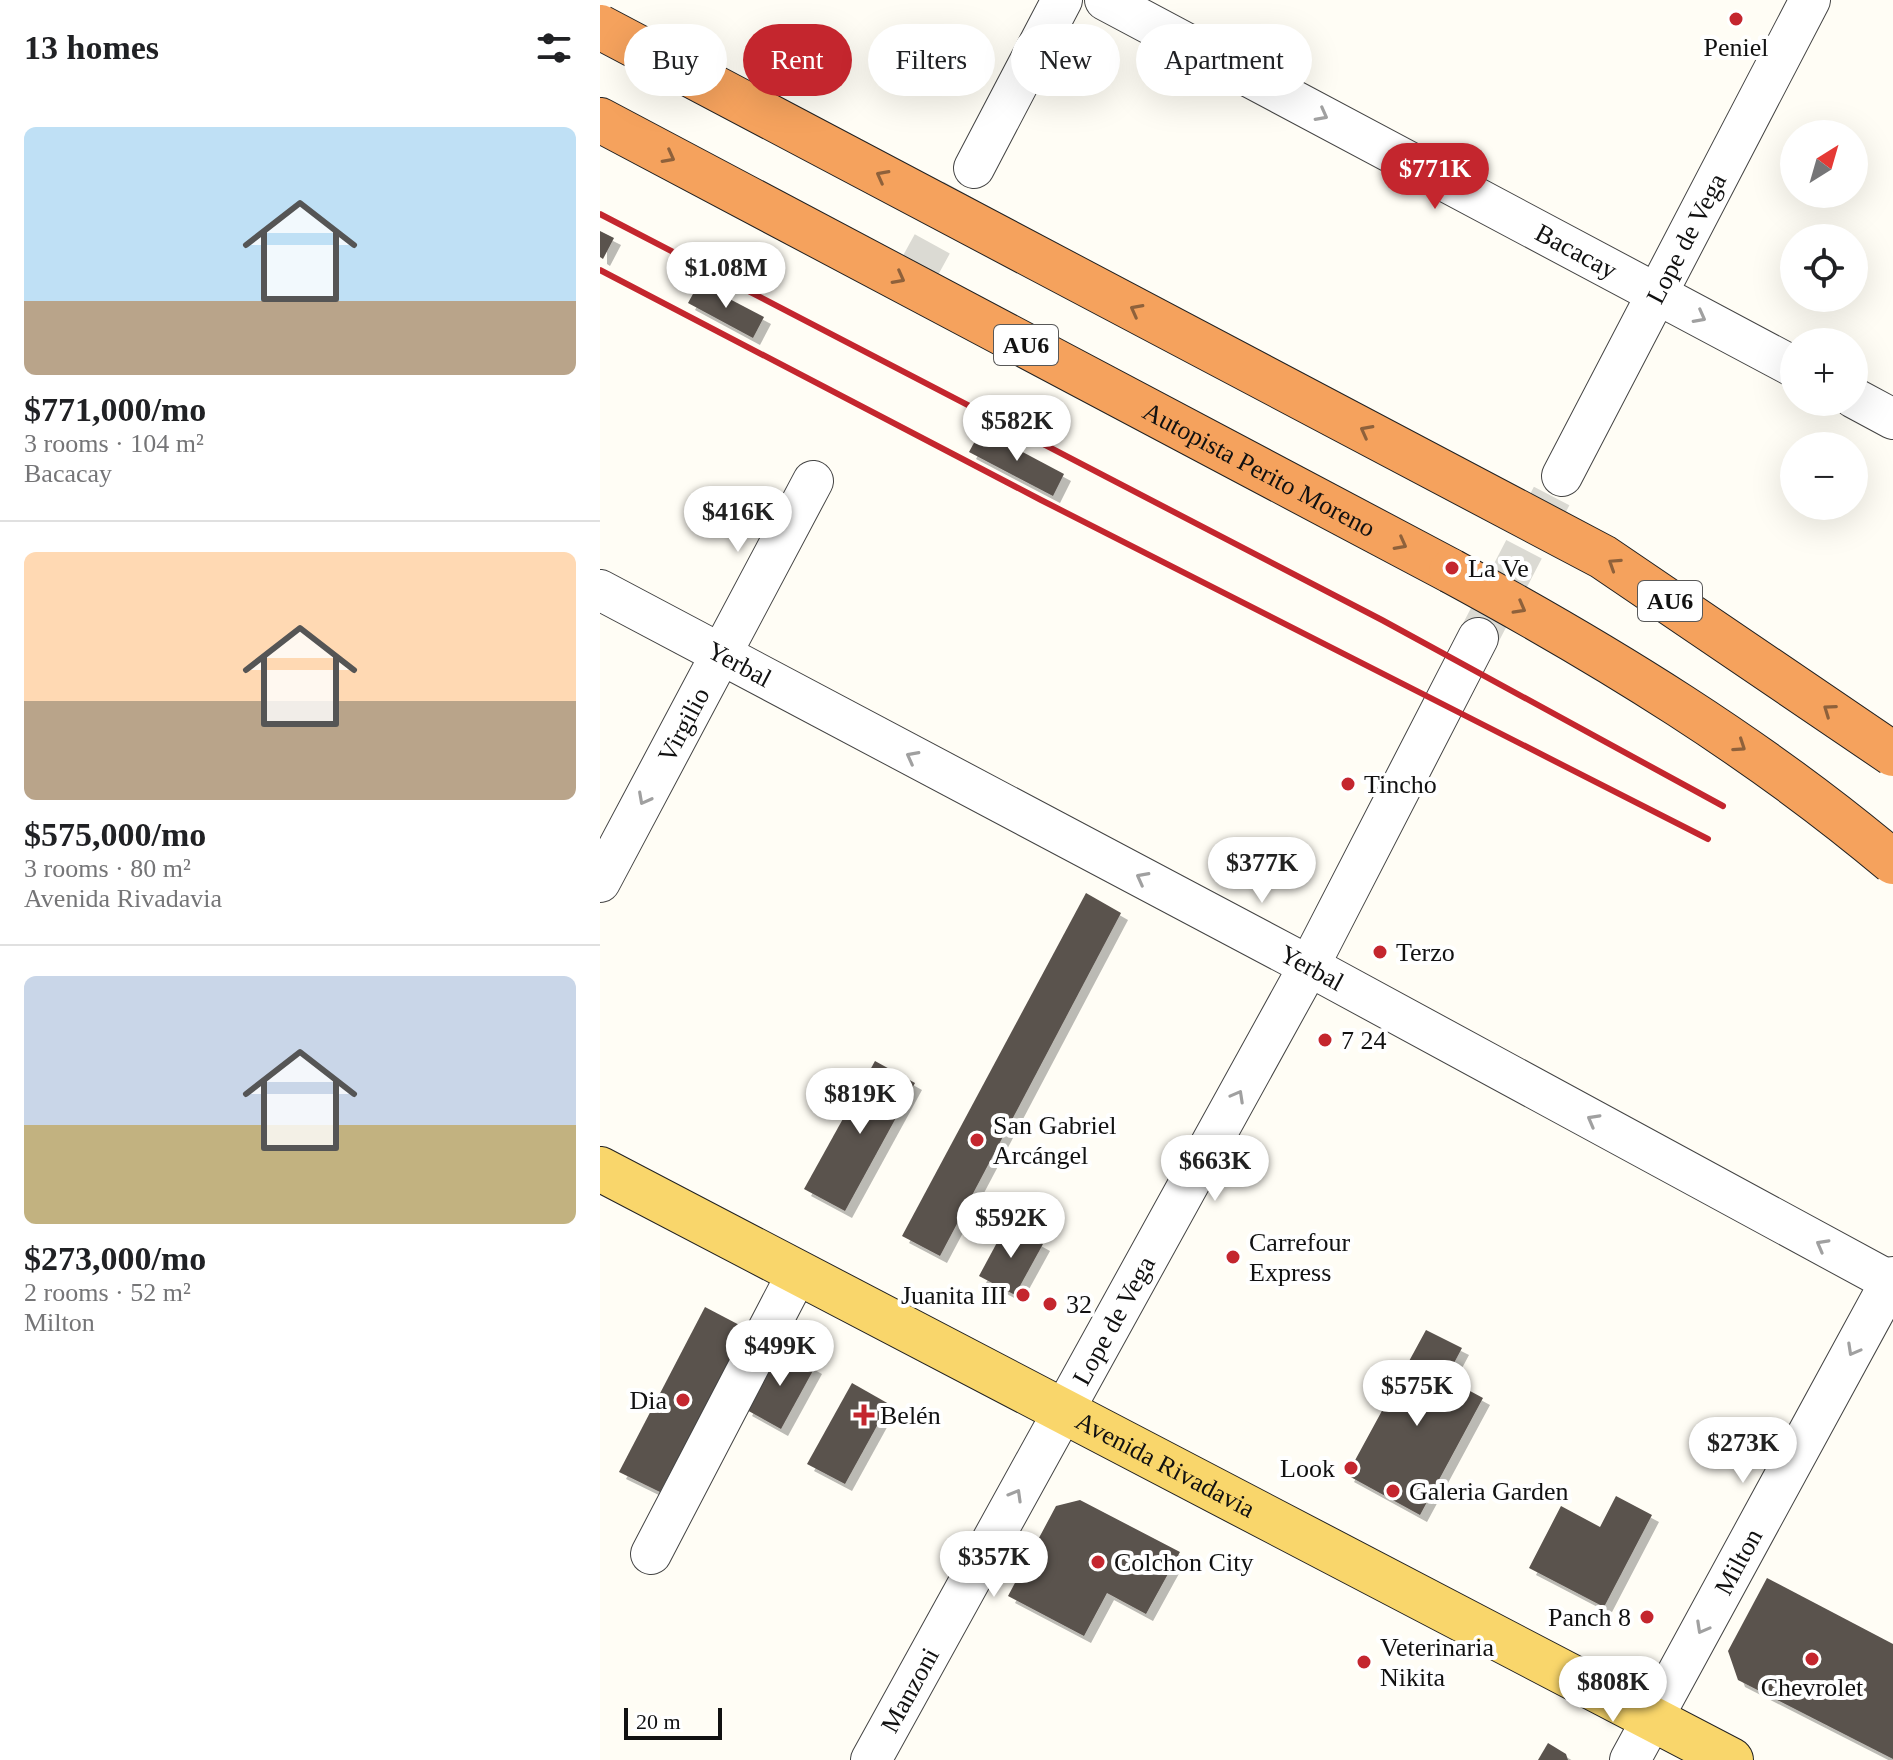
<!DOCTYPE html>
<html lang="en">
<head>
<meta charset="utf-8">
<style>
  body { margin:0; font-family:Georgia,serif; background:#f2f2f2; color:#202124; height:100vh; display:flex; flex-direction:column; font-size:30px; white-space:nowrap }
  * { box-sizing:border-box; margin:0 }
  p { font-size:26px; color:#757577 }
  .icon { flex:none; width:44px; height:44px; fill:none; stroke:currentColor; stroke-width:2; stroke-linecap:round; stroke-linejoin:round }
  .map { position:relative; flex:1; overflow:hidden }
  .panel { display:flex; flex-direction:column; background:#fff; width:600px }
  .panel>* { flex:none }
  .banner { position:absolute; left:24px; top:24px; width:760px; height:72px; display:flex; gap:16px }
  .needle { width:52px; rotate:37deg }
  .buttons { position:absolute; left:1180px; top:120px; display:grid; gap:16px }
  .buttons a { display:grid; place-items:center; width:88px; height:88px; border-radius:50%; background:#fff; box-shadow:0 8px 32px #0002; font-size:40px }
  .scale { position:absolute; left:24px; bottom:20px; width:98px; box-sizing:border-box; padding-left:8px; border:4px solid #111; border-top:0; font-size:22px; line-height:28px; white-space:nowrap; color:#111; -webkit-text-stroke:6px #fff; paint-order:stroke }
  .price { position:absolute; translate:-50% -68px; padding:0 18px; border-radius:28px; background:#fff; color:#222; font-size:26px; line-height:52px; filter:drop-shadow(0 2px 4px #0008) }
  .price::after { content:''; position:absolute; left:50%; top:48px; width:24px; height:18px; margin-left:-12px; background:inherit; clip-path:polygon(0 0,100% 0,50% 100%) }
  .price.on { background:#c4262e; color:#fff }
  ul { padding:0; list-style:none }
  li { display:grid; align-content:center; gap:16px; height:424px; padding:0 24px }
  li+li { border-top:2px solid #e0e0e0 }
  li span { display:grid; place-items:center; height:248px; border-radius:12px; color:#555 }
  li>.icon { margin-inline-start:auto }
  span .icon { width:144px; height:144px; fill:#fffc; stroke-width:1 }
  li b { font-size:34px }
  h2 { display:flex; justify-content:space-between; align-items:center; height:96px; padding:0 24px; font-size:34px }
  .pill { padding:0 28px; border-radius:36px; background:#fff; box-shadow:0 8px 32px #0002; font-size:28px; line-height:72px }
  .pill.on { background:#c4262e; color:#fff }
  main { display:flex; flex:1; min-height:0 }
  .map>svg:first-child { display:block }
</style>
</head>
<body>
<main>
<section class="panel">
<h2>13 homes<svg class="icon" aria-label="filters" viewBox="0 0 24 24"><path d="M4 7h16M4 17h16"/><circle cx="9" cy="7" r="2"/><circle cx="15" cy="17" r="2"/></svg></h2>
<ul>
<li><span style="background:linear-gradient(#bfe0f5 70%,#b9a48a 0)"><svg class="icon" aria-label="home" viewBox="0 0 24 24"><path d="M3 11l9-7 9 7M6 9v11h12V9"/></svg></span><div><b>$771,000/mo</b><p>3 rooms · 104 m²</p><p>Bacacay</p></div></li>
<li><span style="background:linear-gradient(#ffd9b3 60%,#b9a48a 0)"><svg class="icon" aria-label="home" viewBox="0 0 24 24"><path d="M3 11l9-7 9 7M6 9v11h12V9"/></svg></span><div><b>$575,000/mo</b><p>3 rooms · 80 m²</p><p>Avenida Rivadavia</p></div></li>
<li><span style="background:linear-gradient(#c9d6e8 60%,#c2b280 0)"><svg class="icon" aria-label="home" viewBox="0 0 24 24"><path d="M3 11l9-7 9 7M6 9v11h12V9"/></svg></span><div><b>$273,000/mo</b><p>2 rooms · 52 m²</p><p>Milton</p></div></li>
</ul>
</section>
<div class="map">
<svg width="1293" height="1760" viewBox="0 0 1293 1760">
  <defs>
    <filter id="shadow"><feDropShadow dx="7" dy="7" stdDeviation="0" flood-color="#0004"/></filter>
  </defs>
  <rect width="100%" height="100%" fill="#fffdf5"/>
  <!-- building -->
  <g fill="#5a524d" filter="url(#shadow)">
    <path d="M0,231L14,238L3,259L0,257Z"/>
    <path d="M99,283L164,317L153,338L88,303Z"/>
    <path d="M381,430L464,474L453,496L369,452Z"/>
    <path d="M486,893L521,913L340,1256L302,1236Z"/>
    <path d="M275,1061L315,1083L245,1211L204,1189Z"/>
    <path d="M407,1224L443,1244L415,1295L379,1276Z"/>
    <path d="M105,1307L147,1329L60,1492L19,1472Z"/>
    <path d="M826,1330L862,1348L846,1378L883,1398L820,1515L747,1475Z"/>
    <path d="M179,1347L215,1367L181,1429L145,1409Z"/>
    <path d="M252,1383L289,1404L245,1484L207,1464Z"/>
    <path d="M1016,1496L1052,1515L1004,1607L929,1568L961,1506L1000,1527Z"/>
    <path d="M480,1500L580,1552L546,1614L507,1593L484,1636L408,1596L456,1506Z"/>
    <path d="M1167,1578L1293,1644V1759L1138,1680L1128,1651Z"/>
    <path d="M948,1743L966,1754L968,1760H938Z"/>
  </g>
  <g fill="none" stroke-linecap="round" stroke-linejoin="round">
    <!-- minor-tunnel -->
    <g stroke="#dbdad3" stroke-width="40" stroke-dasharray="40 20" stroke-linecap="butt">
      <path d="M313,279L374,168"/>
      <path d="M878,638L962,476"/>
    </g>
    <!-- minor casing -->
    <g stroke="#444" stroke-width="42">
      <g id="minor">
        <path id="s1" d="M505,0L1194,367"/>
        <path d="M374,168L462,0"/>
        <path d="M1254,398L1293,419"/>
        <path id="s2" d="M962,476L1210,0"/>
        <path id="s3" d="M0,590L709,966L1293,1283"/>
        <path id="s4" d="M0,882L213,481"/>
        <path d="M51,1554L198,1272"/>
        <path id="s5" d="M271,1760L709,966L878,638"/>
        <path id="s6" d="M1030,1760L1293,1277"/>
      </g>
    </g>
    <!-- major casing -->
    <g stroke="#222" stroke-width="46">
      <g id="major">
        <path id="s7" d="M0,1169L1131,1760"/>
      </g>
    </g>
    <!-- highway casing -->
    <g stroke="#222" stroke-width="46">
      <g id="highway">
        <path id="s8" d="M0,120L851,571"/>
      </g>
    </g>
    <!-- minor -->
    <use href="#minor" stroke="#fff" stroke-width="40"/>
    <!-- major -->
    <use href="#major" stroke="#f9d66b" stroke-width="44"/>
    <!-- highway -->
    <use href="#highway" stroke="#f5a25d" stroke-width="44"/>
    <!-- rail -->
    <g stroke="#c4262e" stroke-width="6">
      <path d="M0,214L782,620L1123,806"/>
      <path d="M0,270L441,500L1108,839"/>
    </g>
    <!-- highway-bridge casing -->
    <g stroke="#222" stroke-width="46" stroke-linecap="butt">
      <g id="highway-bridge">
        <path d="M0,27L1003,557L1293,754"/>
        <path d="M851,571C1006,655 1158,748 1293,862"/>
      </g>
    </g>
    <!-- highway-bridge -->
    <use href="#highway-bridge" stroke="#f5a25d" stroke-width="44"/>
  </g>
  <!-- one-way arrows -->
  <defs><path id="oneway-chevron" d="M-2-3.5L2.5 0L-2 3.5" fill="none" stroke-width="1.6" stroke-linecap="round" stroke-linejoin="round" transform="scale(2)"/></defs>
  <g stroke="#a0a0a0">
    <use href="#oneway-chevron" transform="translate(722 115) rotate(28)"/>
    <use href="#oneway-chevron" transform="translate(1100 317) rotate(28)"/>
    <use href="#oneway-chevron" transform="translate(312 757) rotate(-152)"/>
    <use href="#oneway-chevron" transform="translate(44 799) rotate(118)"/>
    <use href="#oneway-chevron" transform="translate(542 878) rotate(-152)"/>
    <use href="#oneway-chevron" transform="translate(638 1096) rotate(-61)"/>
    <use href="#oneway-chevron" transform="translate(993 1120) rotate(-151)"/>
    <use href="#oneway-chevron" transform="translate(1222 1245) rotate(-151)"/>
    <use href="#oneway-chevron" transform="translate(1253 1350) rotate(119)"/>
    <use href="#oneway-chevron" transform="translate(416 1495) rotate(-60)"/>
    <use href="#oneway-chevron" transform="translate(1102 1628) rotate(119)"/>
  </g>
  <g stroke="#8e613b">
    <use href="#oneway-chevron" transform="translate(69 157) rotate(28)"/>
    <use href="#oneway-chevron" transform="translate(282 176) rotate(-152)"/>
    <use href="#oneway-chevron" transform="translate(299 278) rotate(28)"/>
    <use href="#oneway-chevron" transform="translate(536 310) rotate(-152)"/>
    <use href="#oneway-chevron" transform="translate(766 431) rotate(-152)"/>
    <use href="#oneway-chevron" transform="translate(801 544) rotate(28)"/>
    <use href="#oneway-chevron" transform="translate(1014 564) rotate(-147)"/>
    <use href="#oneway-chevron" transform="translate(920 608) rotate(29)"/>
    <use href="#oneway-chevron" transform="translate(1229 710) rotate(-145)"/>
    <use href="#oneway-chevron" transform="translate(1140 746) rotate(34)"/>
  </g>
  <!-- markers -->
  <g fill="#c4262e" stroke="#fff" stroke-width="3">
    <circle cx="1136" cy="19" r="8"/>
    <circle cx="852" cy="568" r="8"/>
    <circle cx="748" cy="784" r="8"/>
    <circle cx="780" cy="952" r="8"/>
    <circle cx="725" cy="1040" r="8"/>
    <circle cx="377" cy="1140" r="8"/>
    <circle cx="633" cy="1257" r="8"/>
    <circle cx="423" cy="1295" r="8"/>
    <circle cx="450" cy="1304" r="8"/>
    <circle cx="83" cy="1400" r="8"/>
    <path d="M260 1403h8v8h8v8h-8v8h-8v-8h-8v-8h8z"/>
    <circle cx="751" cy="1468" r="8"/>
    <circle cx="793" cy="1491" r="8"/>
    <circle cx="498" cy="1562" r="8"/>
    <circle cx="1047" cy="1617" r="8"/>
    <circle cx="1212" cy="1659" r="8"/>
    <circle cx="764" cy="1662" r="8"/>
  </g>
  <g text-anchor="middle" stroke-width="8" stroke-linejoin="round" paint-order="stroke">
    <!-- shield labels -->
    <g fill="#fff" stroke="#585858" stroke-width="2">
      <rect x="394" y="325" width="64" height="40" rx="6"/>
      <rect x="1038" y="581" width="64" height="40" rx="6"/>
    </g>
    <g font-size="24" font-weight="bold" fill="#111">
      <text x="426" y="353">AU6</text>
      <text x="1070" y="609">AU6</text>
    </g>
    <!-- poi labels -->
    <g font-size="26" fill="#111" stroke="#fff" text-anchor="start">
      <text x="1136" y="56" text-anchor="middle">Peniel</text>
      <text x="868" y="577">La Ve</text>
      <text x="764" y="793">Tincho</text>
      <text x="796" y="961">Terzo</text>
      <text x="741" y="1049">7 24</text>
      <text x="393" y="1134">San Gabriel<tspan x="393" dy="30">Arcángel</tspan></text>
      <text x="649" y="1251">Carrefour<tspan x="649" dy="30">Express</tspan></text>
      <text x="407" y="1304" text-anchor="end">Juanita III</text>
      <text x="466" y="1313">32</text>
      <text x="67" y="1409" text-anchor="end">Dia</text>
      <text x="280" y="1424">Belén</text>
      <text x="735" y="1477" text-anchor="end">Look</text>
      <text x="809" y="1500">Galeria Garden</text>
      <text x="514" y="1571">Colchon City</text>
      <text x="1031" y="1626" text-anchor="end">Panch 8</text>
      <text x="780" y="1656">Veterinaria<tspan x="780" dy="30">Nikita</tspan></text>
      <text x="1212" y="1696" text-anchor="middle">Chevrolet</text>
    </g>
    <!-- street labels -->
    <g font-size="26" fill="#111" stroke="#fff">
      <text dy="9" stroke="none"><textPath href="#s2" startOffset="268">Lope de Vega</textPath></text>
      <text dy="9" stroke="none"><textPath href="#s1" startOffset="534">Bacacay</textPath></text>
      <text dy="9" stroke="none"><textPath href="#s8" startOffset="746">Autopista Perito Moreno</textPath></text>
      <text dy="9" stroke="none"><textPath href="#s3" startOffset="158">Yerbal</textPath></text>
      <text dy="9" stroke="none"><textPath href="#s4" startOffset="178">Virgilio</textPath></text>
      <text dy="9" stroke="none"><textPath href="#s3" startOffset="806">Yerbal</textPath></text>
      <text dy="9" stroke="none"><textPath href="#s5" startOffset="502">Lope de Vega</textPath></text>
      <text dy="9" stroke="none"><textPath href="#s7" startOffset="638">Avenida Rivadavia</textPath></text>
      <text dy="9" stroke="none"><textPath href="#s6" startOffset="226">Milton</textPath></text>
      <text dy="9" stroke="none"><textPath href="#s5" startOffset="80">Manzoni</textPath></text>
    </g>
  </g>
</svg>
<div class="buttons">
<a><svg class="needle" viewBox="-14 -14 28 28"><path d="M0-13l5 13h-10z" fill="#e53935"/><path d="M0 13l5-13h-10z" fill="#757577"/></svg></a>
<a><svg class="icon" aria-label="locate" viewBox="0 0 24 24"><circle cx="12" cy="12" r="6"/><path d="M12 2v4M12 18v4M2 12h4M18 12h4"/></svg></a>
<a>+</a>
<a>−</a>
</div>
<div class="scale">20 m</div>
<b class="price on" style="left:835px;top:211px">$771K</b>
<b class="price" style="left:126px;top:310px">$1.08M</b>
<b class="price" style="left:417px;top:463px">$582K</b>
<b class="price" style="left:138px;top:554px">$416K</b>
<b class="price" style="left:662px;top:905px">$377K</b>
<b class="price" style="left:260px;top:1136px">$819K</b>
<b class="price" style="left:615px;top:1203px">$663K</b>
<b class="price" style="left:411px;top:1260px">$592K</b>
<b class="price" style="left:180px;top:1388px">$499K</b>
<b class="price" style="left:817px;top:1428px">$575K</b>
<b class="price" style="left:1143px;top:1485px">$273K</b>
<b class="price" style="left:394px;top:1599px">$357K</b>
<b class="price" style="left:1013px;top:1724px">$808K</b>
<div class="banner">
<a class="pill">Buy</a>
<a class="pill on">Rent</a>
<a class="pill">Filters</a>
<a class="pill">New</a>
<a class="pill">Apartment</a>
</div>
</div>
</main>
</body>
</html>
